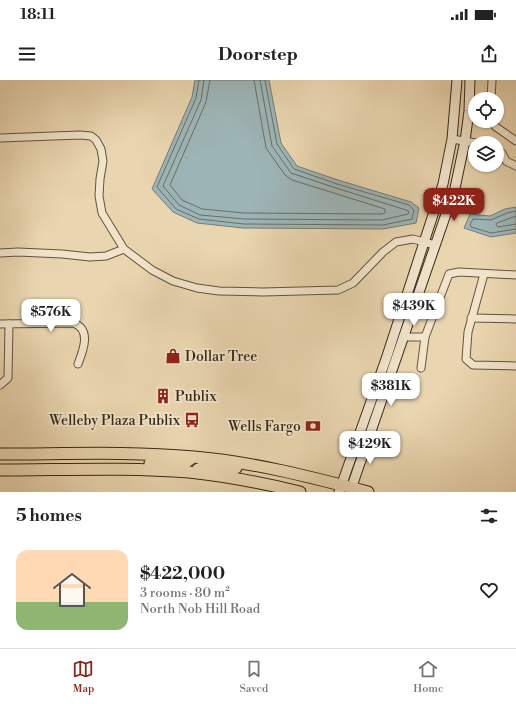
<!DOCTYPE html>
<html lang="en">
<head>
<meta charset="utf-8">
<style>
  body { margin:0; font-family:"Libre Bodoni",serif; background:#f2f2f2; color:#222; height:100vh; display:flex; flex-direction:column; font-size:15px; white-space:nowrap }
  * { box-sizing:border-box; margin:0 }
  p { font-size:13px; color:#767676 }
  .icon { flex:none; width:22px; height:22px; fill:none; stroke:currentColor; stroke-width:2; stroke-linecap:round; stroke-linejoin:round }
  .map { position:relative; height:412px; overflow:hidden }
  .details { display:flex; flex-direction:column; background:#fff; flex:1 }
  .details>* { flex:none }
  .controls { position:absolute; left:468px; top:12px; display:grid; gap:8px }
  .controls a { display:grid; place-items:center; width:36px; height:36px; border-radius:50%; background:#fff; box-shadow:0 1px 3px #0004; font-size:20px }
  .price { position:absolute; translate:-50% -34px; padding:0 9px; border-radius:8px; background:#fff; color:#222; font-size:13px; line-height:26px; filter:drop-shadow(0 1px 2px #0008) }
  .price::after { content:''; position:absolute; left:50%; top:24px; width:12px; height:9px; margin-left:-6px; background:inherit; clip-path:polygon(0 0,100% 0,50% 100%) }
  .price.current { background:#8f2418; color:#fff }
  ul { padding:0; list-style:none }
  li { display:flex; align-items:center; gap:12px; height:100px; padding:0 16px }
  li+li { border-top:1px solid #e0e0e0 }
  li span { display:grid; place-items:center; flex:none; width:112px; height:80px; border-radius:12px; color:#555 }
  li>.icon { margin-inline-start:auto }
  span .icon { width:48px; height:48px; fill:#fffc; stroke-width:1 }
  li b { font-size:17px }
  h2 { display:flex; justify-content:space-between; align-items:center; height:48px; padding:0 16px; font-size:17px }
  .status { display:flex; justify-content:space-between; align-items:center; height:28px; padding:0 20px; background:#fff; direction:ltr }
  .status svg { height:11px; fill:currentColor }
  header { display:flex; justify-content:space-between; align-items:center; height:52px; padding:0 16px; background:#fff; font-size:18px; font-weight:700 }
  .tab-bar { display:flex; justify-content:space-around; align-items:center; height:56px; border-top:1px solid #e0e0e0; background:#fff; font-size:11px; color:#767676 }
  .tab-bar a { display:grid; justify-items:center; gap:2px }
  .tab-bar .current { color:#8f2418 }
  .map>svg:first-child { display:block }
</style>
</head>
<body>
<div class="status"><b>18:11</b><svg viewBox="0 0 49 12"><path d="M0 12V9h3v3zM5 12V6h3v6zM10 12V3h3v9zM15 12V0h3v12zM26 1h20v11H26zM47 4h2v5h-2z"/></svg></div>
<header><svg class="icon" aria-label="menu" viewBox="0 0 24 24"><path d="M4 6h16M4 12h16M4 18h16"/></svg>Doorstep<svg class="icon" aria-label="share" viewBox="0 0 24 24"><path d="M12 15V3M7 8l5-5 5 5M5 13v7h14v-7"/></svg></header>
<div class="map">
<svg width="516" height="412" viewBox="0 0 516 412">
  <rect width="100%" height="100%" fill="#e9d5af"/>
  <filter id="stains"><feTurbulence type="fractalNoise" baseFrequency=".005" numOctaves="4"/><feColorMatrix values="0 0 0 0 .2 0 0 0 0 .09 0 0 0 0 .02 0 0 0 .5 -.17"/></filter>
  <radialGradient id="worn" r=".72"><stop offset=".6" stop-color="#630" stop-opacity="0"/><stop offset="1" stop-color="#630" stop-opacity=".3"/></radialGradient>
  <!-- water -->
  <g fill="#9db5b7" stroke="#747d75">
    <path d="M195,0H269L281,63L297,86L338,100L411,122L419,128L416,143L383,149L243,148L197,143L173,132L152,109L192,17Z"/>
    <path d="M516,127V153L491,157L464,148L470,134L490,136L505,129Z"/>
  </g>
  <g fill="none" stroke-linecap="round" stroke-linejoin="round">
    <!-- shore -->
    <g stroke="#6a6e65" stroke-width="1">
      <path d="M199,0L196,18L157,107L176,129L199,139L244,144L383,145L412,139L414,130L409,125L337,104L294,89L277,64L265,0"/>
      <path d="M204,0L201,20L163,106L179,125L200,135L244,139L382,140L408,134L409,132L406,130L336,108L291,93L272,66L260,0"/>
      <path d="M210,0L206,22L170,105L182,120L202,129L244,133L382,134L385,133V129L292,100L285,95L266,68L254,0"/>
      <path d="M516,131L507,133L491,140L473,139L470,145L471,147L491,153L516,149"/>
      <path d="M516,136L497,143L496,145L498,147L516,144"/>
    </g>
    <!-- street casing -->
    <g stroke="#64533a" stroke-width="9">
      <g id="street">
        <path d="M491,19L492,0"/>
        <path d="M491,41L496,47L516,61"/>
        <path d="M0,58L80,55L91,56L96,60L101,69L103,81L100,99L99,116L102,133L124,169L152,190L173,201L197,208L219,211L263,212L338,210L353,203L383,172L396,162L413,159L435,165"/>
        <path d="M452,59L476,63"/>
        <path d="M497,70L502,73L506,81L516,86"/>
        <path d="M0,173L18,172L62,174L90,177L106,176L124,169"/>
        <path d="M484,194L468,252L466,279L473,285L516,286"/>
        <path d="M471,238L516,239"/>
        <path d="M0,244L73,243C92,249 83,271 78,284"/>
        <path d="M403,257H425"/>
        <path d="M421,288L425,257L449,194L459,192L516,195"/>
        <path d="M0,305L8,298L9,244"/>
      </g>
    </g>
    <!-- secondary casing -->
    <g stroke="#372813" stroke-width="11">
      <g id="secondary">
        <path d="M339,412L387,276L443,104L452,59L457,0"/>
        <path d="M350,412L455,108L465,61L469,31L470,0"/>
      </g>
    </g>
    <!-- primary casing -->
    <g stroke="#372813" stroke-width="13">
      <g id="primary">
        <path d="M0,374C64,374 129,371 194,377C253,382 311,397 368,412"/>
        <path d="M150,383H185L192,378"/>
        <path d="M198,389L205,387L236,388"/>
        <path d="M0,390C63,390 126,387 189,392C226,396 263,403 300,412"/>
      </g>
    </g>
    <!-- street -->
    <use href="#street" stroke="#f1e4cb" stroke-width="7"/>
    <!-- secondary -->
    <use href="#secondary" stroke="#f1e4cb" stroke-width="9"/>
    <!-- primary -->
    <use href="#primary" stroke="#e9d5af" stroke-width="11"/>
  </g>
  <!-- icons -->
  <defs>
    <g id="shop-bare" transform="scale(1.2)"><path d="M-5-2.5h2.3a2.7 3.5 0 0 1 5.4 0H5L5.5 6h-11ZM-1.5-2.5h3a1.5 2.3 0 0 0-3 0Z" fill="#8f2418" stroke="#f1e4cb" stroke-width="2.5" paint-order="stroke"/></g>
    <g id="building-bare" transform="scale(1.2)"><path d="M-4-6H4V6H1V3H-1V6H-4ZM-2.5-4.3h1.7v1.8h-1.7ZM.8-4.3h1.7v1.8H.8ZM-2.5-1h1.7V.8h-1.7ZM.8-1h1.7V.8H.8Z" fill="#8f2418" stroke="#f1e4cb" stroke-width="2.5" paint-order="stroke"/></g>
    <g id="bus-bare" transform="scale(1.2)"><path d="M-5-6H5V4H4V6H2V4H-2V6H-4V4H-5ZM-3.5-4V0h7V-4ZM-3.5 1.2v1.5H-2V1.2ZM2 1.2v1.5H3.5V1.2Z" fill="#8f2418" stroke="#f1e4cb" stroke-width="2.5" paint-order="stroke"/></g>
    <g id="bank-bare" transform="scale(1.2)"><path d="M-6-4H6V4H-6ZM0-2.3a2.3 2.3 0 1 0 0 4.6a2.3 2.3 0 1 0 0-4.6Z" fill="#8f2418" stroke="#f1e4cb" stroke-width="2.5" paint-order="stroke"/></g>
  </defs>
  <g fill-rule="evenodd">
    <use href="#shop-bare" x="173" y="276"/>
    <use href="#building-bare" x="163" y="316"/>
    <use href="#bus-bare" x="192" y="340"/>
    <use href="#bank-bare" x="313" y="346"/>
  </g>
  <g text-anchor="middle" stroke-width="3.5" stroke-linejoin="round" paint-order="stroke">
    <!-- poi labels -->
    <g font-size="14" fill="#372813" stroke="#f1e4cb" text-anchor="start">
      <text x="185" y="281">Dollar Tree</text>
      <text x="175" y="321">Publix</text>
      <text x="180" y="345" text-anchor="end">Welleby Plaza Publix</text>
      <text x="301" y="351" text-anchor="end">Wells Fargo</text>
    </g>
  </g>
  <rect width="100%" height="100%" filter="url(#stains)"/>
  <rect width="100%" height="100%" fill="url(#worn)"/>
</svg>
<div class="controls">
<a><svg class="icon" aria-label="locate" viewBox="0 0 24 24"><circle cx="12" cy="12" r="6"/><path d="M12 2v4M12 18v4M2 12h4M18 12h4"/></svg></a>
<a><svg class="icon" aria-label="layers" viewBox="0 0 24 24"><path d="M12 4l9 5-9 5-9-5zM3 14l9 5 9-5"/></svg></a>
</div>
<b class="price current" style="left:454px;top:142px">$422K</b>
<b class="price" style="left:414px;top:247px">$439K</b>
<b class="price" style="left:51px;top:253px">$576K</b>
<b class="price" style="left:391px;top:327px">$381K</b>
<b class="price" style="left:370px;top:385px">$429K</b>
</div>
<section class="details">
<h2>5 homes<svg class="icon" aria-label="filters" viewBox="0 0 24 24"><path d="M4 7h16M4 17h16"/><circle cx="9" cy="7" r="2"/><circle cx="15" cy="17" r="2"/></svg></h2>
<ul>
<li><span style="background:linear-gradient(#ffd9b3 65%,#8fb573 0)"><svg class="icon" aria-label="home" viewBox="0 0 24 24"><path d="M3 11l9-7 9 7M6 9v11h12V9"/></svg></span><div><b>$422,000</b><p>3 rooms · 80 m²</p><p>North Nob Hill Road</p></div><svg class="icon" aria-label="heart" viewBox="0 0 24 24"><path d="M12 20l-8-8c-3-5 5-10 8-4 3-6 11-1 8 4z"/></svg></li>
</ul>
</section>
<nav class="tab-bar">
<a class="current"><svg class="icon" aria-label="map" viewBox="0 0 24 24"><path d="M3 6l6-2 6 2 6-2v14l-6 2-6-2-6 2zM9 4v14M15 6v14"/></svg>Map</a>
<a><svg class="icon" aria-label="saved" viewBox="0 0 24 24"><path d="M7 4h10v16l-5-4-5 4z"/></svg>Saved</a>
<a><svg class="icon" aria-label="home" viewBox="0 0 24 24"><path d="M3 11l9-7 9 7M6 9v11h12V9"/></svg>Home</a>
</nav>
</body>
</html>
